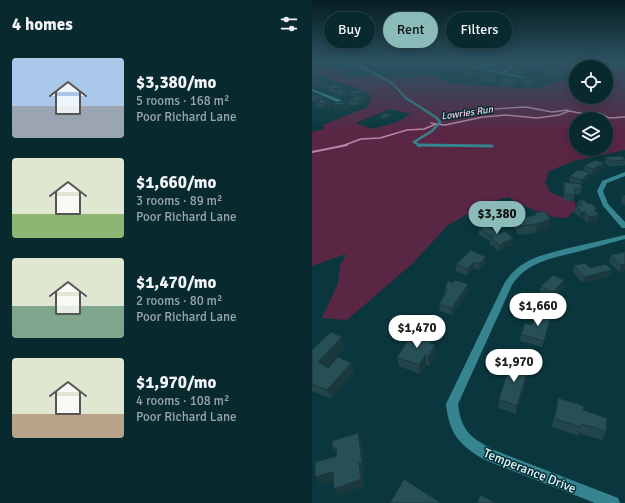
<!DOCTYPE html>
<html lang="en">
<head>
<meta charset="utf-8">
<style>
  body { margin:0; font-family:Signika,sans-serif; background:#113136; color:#f1f3f6; height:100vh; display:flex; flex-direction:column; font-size:15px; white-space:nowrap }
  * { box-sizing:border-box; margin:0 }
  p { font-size:13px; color:#98a6aa }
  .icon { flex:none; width:22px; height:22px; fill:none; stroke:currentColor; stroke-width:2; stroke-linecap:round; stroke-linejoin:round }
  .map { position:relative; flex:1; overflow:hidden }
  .side { display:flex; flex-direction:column; background:#08292e; width:312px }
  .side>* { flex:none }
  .banner { position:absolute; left:12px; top:12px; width:241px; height:36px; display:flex; gap:8px }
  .controls { position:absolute; left:257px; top:60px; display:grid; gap:8px }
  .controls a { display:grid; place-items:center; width:44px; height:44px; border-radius:50%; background:#08292e; box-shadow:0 2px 10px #0003,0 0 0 1px #29454a; font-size:20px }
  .price { position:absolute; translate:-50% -34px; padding:0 9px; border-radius:14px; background:#fff; color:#222; font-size:13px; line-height:26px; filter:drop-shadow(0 1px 2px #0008) }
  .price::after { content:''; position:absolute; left:50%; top:24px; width:12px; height:9px; margin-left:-6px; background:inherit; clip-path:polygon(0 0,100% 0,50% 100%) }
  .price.active { background:#8bbbb9; color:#111 }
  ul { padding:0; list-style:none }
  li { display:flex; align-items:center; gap:12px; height:100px; padding:0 12px }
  li span { display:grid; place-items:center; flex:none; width:112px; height:80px; border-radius:4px; color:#555 }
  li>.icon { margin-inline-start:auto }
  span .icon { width:48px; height:48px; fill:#fffc; stroke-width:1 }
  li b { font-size:17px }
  h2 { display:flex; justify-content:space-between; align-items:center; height:48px; padding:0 12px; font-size:17px }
  .tag { padding:0 14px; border-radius:18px; background:#08292e; box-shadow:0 2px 10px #0003,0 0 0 1px #29454a; font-size:14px; line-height:36px }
  .tag.active { background:#8bbbb9; color:#111 }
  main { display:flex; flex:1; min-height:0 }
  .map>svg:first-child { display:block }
</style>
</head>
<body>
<main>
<section class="side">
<h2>4 homes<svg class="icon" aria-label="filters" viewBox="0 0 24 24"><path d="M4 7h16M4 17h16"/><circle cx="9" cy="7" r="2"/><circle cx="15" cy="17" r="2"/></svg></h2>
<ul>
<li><span style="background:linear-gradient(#a9c7e8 60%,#9aa5b1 0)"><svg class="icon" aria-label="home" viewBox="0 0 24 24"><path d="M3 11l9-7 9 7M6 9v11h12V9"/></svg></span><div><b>$3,380/mo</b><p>5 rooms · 168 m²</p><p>Poor Richard Lane</p></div></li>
<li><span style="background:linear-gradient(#dfe7d0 70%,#8fb573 0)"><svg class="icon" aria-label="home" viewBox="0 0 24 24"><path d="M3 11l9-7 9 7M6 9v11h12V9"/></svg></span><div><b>$1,660/mo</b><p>3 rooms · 89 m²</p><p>Poor Richard Lane</p></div></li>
<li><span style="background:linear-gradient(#dfe7d0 60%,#7fa58c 0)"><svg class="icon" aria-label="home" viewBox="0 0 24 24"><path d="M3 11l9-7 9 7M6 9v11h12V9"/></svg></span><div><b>$1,470/mo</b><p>2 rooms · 80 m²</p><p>Poor Richard Lane</p></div></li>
<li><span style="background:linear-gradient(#dfe7d0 70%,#b9a48a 0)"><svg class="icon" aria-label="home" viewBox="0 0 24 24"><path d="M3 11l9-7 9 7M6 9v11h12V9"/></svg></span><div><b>$1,970/mo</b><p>4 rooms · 108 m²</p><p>Poor Richard Lane</p></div></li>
</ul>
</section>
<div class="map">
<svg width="313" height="503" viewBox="0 0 313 503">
  <rect width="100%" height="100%" fill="#0a373d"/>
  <!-- green -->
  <path fill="#592744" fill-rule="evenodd" d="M0,62L34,71L29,76L39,78L56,75L96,79L114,75L141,84L222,89L255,79L257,72L237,62H313V150L262,161L237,171L233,183L239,193L263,202V210L255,218C233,218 215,207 196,197L174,203L135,226L101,263L35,320L10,318L26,283L28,266L34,254L0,266V132L12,129L11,125L56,107L59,99L56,92L0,73ZM264,67H294V97H264ZM77,109L99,114L83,123L59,129L44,123ZM264,119H294V149H264Z"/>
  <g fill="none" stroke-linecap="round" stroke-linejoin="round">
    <!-- stream-far2 -->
    <path stroke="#b687a7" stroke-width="1" d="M304,62L313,65"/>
    <!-- stream-far1 -->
    <g stroke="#b687a7" stroke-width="1.5">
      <path d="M148,111L214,107L240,112L256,110"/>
      <path d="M119,123L124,124"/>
      <path d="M30,146L49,139L68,138L95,130L112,129L124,124L133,125L171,117L194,115L225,118L247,115L257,111L273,114L287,113L297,118L313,117"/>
    </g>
    <!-- stream -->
    <path stroke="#b687a7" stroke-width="2" d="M0,152L35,145"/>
    <!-- service-far2 -->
    <g stroke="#368490" stroke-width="2">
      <path d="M163,68L185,62"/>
      <path d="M60,72L80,83L95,99"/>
      <path d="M188,73L199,69V67"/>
    </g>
    <!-- service-far1 -->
    <path stroke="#368490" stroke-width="2.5" d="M94,98L125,118L128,122L120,131L102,142L108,146"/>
    <!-- service -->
    <path stroke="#368490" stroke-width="3" d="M106,145L180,146"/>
    <!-- minor -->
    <g fill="#368490" fill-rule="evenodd">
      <path d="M34,62H39L62,72L59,73Z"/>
      <path d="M135,62H141L212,77L210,78Z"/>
      <path d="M0,89L29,100V101L25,102L0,91Z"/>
      <path d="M313,172V176L295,183L291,191L296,204L313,222V228H310L291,206L285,191L290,181Z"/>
      <path d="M313,235V239C297,243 281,248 265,252C240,258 215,262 200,285L146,404C149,431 159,438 182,450L306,498L308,503H283L173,460C148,446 137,434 134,404L192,284C207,258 234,254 261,247C279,243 296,239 313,235Z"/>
    </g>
  </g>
  <!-- wall -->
  <g fill="#21454a">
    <path d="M117,62H131V64L122,66L117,64Z"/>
    <path d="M198,68H209L208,74L197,71Z"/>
    <path d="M154,69H165V73L160,74L154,72Z"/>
    <path d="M237,70H248V76L246,77H239L237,74Z"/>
    <path d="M85,72L95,75L92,76L86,74Z"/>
    <path d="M171,77H184V81L181,83L171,81Z"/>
    <path d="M202,79L201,86H188V82Z"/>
    <path d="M6,81L18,86L27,87L28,91L35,92V94L29,96L25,94V93H24L17,91L16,88L12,89L8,87V85L4,86L1,84L0,82Z"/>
    <path d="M210,81L222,82V86L212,87L210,85Z"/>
    <path d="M51,91L52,96L48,97L53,102L47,105H37L36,100L43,98L39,96L38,92Z"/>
    <path d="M0,95L10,97L11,101L17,102L18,106L12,109L5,106L4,102L0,101Z"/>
    <path d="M68,115L80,117L75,119L68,118Z"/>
    <path d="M294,157L313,159V165L298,167L293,163Z"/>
    <path d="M272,166L291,169L280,175L278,174L277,178L269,185L270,189L268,195L263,194L261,201L252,200L251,188L252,182L262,183L257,181L258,176L271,171Z"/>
    <path d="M313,195V206L309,201L311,196Z"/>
    <path d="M266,201L276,204L285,209L284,212L285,221L276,223L271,218H268L262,212L264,206L265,205Z"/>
    <path d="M223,213L237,228L223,233L207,235L202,228L203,219L222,215Z"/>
    <path d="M167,229L201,238V244L187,251L178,244V241L167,235Z"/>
    <path d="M159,250L174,263L167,270L162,268L155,276L144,271V264Z"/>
    <path d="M299,255L313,270L307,272L297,262Z"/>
    <path d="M262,265L278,268L300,270L297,277L270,283L261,271Z"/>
    <path d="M252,280L251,287L239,299L228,293L229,286Z"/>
    <path d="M141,283L156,291L140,315L128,311L127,304L133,294V287Z"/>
    <path d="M237,322L230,347L208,341L209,334L220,325Z"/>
    <path d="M106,338L120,339V344L124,354L117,366L114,365L108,374L87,366L85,357Z"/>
    <path d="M33,347L15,367L16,368L39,363L42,372L19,399L0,391V350Z"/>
    <path d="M216,375L204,414L186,408L187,399Z"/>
    <path d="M246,398L271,410L294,431L290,440L267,433L266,436L240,427L244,407Z"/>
  </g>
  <!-- shaded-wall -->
  <g fill="#1b383c">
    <path d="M122,62H131V64L122,66Z"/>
    <path d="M165,69V73L160,74V70Z"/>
    <path d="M95,73V75L92,76L91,74Z"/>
    <path d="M184,77V81L181,83V79Z"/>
    <path d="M222,82V86L212,87L213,83Z"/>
    <path d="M7,83L8,85L4,86V84Z"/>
    <path d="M17,83L18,87H16V88L12,89V85Z"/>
    <path d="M27,87L28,92H24L25,93H24L23,89Z"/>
    <path d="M51,91L52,96L44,98L43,94Z"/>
    <path d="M35,92V94L29,96V93Z"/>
    <path d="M10,97L11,101L6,103L5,99Z"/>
    <path d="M52,98L53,102L47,105L46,101Z"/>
    <path d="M17,102L18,106L12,109L10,104Z"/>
    <path d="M34,104L35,109L23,110L22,105Z"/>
    <path d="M80,115V117L75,119L74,117Z"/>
    <path d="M293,163L291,169L280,175L281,169Z"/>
    <path d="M278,172L277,178L269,185L270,180Z"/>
    <path d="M269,212H273L271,218H268Z"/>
    <path d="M287,215L285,221L276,223L277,217Z"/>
    <path d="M238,219L237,228L223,233L225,224Z"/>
    <path d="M201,238V244L187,251L188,245Z"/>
    <path d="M174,257V263L167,270V264Z"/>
    <path d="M162,262V268L155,276V269Z"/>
    <path d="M313,264V270L307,272L309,265Z"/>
    <path d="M300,270L297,277L270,283L272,277Z"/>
    <path d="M252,280L251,287L239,299L241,292Z"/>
    <path d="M156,284V291L140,315V308Z"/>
    <path d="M30,337L33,347L10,372L6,362Z"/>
    <path d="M120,339L121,348L123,345L124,354L117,366L116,357L118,343Z"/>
    <path d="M113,355L114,365L108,374L107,365Z"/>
    <path d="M39,363L42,372L19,399L15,390Z"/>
    <path d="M217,366L216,375L204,414L205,406Z"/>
    <path d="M46,433L50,441L53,470L51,471L52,487L27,496L22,489L47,463Z"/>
    <path d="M24,448L25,458L21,449Z"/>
    <path d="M21,472L26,480L8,485L3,477Z"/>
  </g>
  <!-- building -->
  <g fill="#265056" stroke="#1b383c">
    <path d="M201,66L209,68V70L198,68Z"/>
    <path d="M159,67L165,69L160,70L154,69Z"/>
    <path d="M237,70H248V72L247,73H240Z"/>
    <path d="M89,71L95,73L91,74L85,72Z"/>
    <path d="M174,75L184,77L181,79L171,77Z"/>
    <path d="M190,78L202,79V82H188Z"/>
    <path d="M219,79L222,82L213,83L210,81Z"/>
    <path d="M6,81L9,82L4,84L0,82Z"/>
    <path d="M12,82L17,83L12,85L7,83Z"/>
    <path d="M22,85L27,87L23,89L16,87Z"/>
    <path d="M30,90L35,92L29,93L24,92Z"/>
    <path d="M47,90L51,91L43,94L38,92Z"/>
    <path d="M4,95L10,97L5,99L0,97V96Z"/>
    <path d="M46,97L52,98L46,101L36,100Z"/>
    <path d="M9,100L17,102L10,104L4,102Z"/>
    <path d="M33,102L34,104L22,105L21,103Z"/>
    <path d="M73,113L80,115L74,117L68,115Z"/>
    <path d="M309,156L313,159V160L299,161L294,157Z"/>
    <path d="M283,160L293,163L281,169L272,166Z"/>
    <path d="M266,170L278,172L270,180L258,176Z"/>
    <path d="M252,182L269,184L270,189L262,188L263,195L253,194Z"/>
    <path d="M272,200L276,204L279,203L285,209L282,210L287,215L277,217L273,212H269L264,206L270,205L266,201Z"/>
    <path d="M232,211L238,219L225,224L208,226L203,219L224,215L223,213Z"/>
    <path d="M175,225L188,234L192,231L201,238L188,245L178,238L181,236L167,229Z"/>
    <path d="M159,250L174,257L167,264L162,262L155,269L144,264Z"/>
    <path d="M313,252V264L309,265L299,255Z"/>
    <path d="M273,263L278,268L294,264L300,270L272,277L262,265Z"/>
    <path d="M241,275L252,280L241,292L229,286Z"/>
    <path d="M143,280L156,284L140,308L127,304L136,289L133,287L136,281L141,283Z"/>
    <path d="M224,312L239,316L232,341L209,334L213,323L220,325Z"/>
    <path d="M19,332L30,337L6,362L16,368L26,357L39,363L15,390L0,384V350Z"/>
    <path d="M108,335L120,339L118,343L123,345L116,357L113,355L107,365L85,357L99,336L106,338Z"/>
    <path d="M199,360L217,366L205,406L187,399Z"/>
    <path d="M246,398L272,406L271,410L295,418L294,431L270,424L269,427L243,419Z"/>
    <path d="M46,433L50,462L47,463L49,479L22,489L21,472L3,477V462L25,456L24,448L21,449L20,441Z"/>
    <path d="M92,479L129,503H78Z"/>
    <path d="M168,495L184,503H165Z"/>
  </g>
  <!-- sky -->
  <linearGradient id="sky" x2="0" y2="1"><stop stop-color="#061e22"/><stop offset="0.47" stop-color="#2d5362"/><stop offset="1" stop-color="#2d5362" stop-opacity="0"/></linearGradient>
  <rect width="313" height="132" fill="url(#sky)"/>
  <g text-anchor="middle" stroke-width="3" stroke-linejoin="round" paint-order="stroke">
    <!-- far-water labels -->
    <g font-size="10" font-style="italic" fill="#f5cae0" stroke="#002d33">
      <text transform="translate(155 112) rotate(-8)" y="4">Lowries Run</text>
    </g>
    <!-- near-street labels -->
    <g font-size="13" fill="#e0f6fa" stroke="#002d33">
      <text transform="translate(218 470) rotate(22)" y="5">Temperance Drive</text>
    </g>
  </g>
</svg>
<div class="controls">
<a><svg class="icon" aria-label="locate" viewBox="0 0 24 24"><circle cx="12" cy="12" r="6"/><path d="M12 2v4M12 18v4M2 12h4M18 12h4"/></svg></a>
<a><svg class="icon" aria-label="layers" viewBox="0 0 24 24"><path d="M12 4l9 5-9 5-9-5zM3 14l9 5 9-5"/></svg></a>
</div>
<b class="price active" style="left:185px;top:235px">$3,380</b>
<b class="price" style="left:226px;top:327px">$1,660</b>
<b class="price" style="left:105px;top:349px">$1,470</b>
<b class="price" style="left:202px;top:383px">$1,970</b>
<div class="banner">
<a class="tag">Buy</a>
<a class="tag active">Rent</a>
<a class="tag">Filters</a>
</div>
</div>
</main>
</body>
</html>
